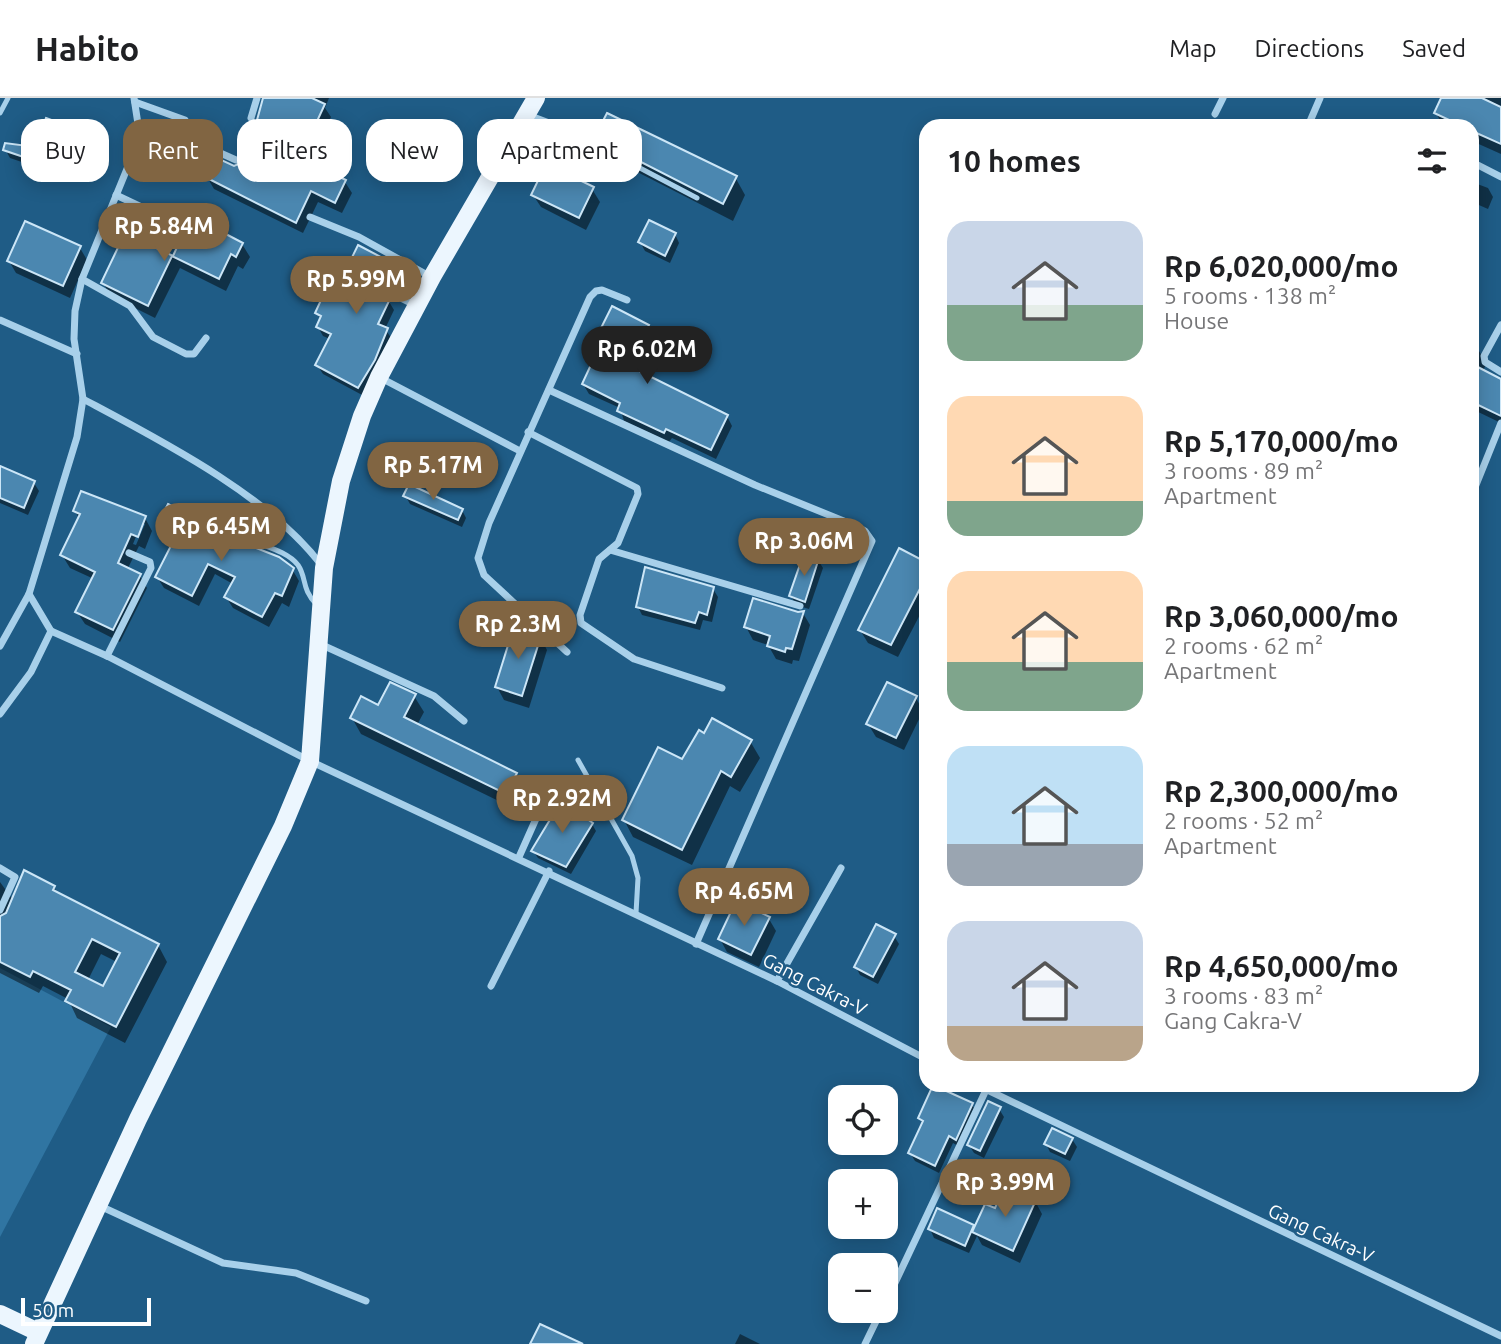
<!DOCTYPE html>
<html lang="en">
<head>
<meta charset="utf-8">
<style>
  body { margin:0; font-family:Ubuntu,sans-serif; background:#f6f6f6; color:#202124; height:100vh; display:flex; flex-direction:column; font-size:26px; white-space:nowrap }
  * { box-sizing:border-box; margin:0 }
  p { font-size:23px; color:#757577 }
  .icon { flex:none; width:38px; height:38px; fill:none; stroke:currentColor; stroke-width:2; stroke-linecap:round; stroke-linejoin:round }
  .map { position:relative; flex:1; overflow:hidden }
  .panel { position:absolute; left:919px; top:21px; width:560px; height:973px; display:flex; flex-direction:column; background:#fff; border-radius:21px; box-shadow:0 4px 18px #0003 }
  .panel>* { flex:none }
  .top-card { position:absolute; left:21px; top:21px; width:665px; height:63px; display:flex; gap:14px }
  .fabs { position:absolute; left:828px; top:987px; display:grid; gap:14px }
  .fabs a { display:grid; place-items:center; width:70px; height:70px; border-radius:14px; background:#fff; box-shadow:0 4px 18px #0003; font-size:35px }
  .scale { position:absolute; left:21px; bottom:18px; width:130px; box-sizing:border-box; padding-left:7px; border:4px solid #fff; border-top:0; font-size:19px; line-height:24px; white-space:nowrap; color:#fff; -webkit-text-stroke:5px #1f5c86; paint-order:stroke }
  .price { position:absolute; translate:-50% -60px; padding:0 16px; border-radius:24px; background:#816542; color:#fff; font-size:23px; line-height:46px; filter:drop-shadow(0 2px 4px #0008) }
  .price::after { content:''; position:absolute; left:50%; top:42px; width:21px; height:16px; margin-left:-10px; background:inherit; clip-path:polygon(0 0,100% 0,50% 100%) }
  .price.selected { background:#222; color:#fff }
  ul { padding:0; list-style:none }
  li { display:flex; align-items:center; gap:21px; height:175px; padding:0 28px }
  li span { display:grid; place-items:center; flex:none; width:196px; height:140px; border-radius:21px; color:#555 }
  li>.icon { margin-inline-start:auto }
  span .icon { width:84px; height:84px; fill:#fffc; stroke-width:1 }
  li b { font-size:30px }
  h2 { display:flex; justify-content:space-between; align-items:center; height:84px; padding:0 28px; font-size:30px }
  .pill { padding:0 24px; border-radius:21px; background:#fff; box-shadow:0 4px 18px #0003; font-size:24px; line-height:63px }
  .pill.selected { background:#816542; color:#fff }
  header { display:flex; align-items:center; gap:42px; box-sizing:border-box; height:98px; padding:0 35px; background:#fff; border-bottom:2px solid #e0e0e0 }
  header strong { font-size:33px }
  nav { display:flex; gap:38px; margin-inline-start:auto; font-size:24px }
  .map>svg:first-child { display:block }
</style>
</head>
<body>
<header>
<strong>Habito</strong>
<nav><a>Map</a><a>Directions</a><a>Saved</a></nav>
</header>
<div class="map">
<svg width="1501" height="1246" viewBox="0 0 1501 1246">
  <rect width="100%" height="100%" fill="#1f5c86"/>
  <!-- green -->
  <path fill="#3075a2" d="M0,870L111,929L0,1139Z"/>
  <!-- shadow -->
  <g fill="#0007" fill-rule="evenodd">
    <path d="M264,0H329L325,10L331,19L308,66L345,84L352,95L342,115L318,104L303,135L214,91L207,79L244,66Z"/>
    <path d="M1443,0H1501V56L1472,43V28H1443L1436,15Z"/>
    <path d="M66,29L71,37L57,76L10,60L5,51H36Z"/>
    <path d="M596,40L735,79L745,97L733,123L606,58Z"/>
    <path d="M1472,84L1488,90L1493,99L1488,111L1472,104Z"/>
    <path d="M592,91L600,104L586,132L541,109L533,97Z"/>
    <path d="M675,136L679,145L670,165L645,153L640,144Z"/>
    <path d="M126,137L173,160L184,137L214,148L242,146L250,159L243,171L238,168L226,193L180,170L155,220L111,198L103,185Z"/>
    <path d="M80,150L87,162L70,200L16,175L9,163Z"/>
    <path d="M359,150L412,178L418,187L410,203L373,185L363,190L388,202L394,212L385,231L392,241L364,298L323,276L317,267L330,241L323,238L318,229L321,222L317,215L344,180Z"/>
    <path d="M648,228L654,238L637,274L727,318L732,328L716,361L672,340L669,344L624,323L620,310L589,296L583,286L604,243L600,236Z"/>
    <path d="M1472,250L1479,253L1486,265L1483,274L1501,283V325L1472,311Z"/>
    <path d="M1472,336L1479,345L1472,365Z"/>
    <path d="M0,370L34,385L39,393L28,417L0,405Z"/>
    <path d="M405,397L462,412L466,420L462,429L410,406Z"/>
    <path d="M75,413L145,420L152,433L145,451L139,448L127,472L140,478L147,490L120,544L85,526L77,514L94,481L70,470L62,457L80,422ZM141,426H145L136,447L133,446Z"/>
    <path d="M161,423L245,447L292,471L299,483L289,509L282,505L269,529L233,510L226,499L233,486L215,476L199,508L164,490L157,479L177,440L167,435Z"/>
    <path d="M818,462L823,470L809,511L796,507L791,498Z"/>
    <path d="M926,466V505L898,559L868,545L860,532Z"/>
    <path d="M713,491L718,499L712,524L703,522L700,532L642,517L638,509Z"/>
    <path d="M803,515L810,527L799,563L793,562L792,566L776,561L768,547L753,542L746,529Z"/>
    <path d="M540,539L547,552L529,610L504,602L497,589Z"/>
    <path d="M414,598L424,614L417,627L516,676L525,692L515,711L361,636L352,620Z"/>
    <path d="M916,600L923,613L904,652L876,639L868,626Z"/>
    <path d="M750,643L760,660L740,694L730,688L692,767L633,739L624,722L683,663Z"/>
    <path d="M553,713L592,726L596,733L571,776L538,760L533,753L555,717Z"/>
    <path d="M0,784L13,802L54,789L58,796L158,847L167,864L125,945L77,920L68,901L43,888L39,895L0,875ZM101,856L117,864L103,891L88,882Z"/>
    <path d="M769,821L776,833L759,869L727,854L720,841Z"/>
    <path d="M894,838L899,846L878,886L860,877L856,869Z"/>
    <path d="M972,1007L977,1015L960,1049L953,1045L939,1075L915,1063L910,1055L923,1027L920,1020Z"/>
    <path d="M999,1011L1004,1019L984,1060L974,1055L969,1047Z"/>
    <path d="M1072,1041L1077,1049L1070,1063L1050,1054L1046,1046Z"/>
    <path d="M1035,1103L1042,1116L1020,1165L982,1147L977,1138L969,1155L934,1140L930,1131L973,1128L975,1133L996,1112Z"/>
    <path d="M740,1236L760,1246H735Z"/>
  </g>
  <!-- building -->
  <g fill="#4b87b0" stroke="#cce6f7" stroke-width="2" fill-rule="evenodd">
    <path d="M263,0H312L325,6L300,60L346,82L335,105L311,93L296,125L205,79L215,59L234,68L241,65L238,56L257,22Z"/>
    <path d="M1441,0H1482L1501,9V46L1472,33V28H1462L1434,15Z"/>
    <path d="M607,15L737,78L723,106L594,40Z"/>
    <path d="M46,20L68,28L53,69L3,52L5,45L35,49Z"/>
    <path d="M546,66L594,89L579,120L531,97Z"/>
    <path d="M649,122L676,135L665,158L638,144Z"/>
    <path d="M25,123L81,148L63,188L7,163Z"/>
    <path d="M220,133L243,145L236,159L231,156L219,181L172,158L148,208L101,185L125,135L173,158L183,136H194L213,146Z"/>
    <path d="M358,147L413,176L404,195L367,176L359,180L362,187L390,201L378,226L388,230L375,262L358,290L315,267L331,236L316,229L321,218L315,215L334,174L343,178Z"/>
    <path d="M612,208L649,227L629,268L728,317L711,352L666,331L664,335L617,313L620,305L582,286L604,239L598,236Z"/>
    <path d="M1472,266L1501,281V318L1472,304Z"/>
    <path d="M0,368L35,383L24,410L0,400Z"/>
    <path d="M409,386L463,411L458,422L403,398Z"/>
    <path d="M81,393L146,418L138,439L131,436L118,465L141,476L113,532L75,514L95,474L60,457L80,416L73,413Z"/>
    <path d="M168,406L230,440L233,435L243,440L246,446L279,459L294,470L282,498L275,495L262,519L224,499L235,479L208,466L192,498L155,479L178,434L159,423Z"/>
    <path d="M899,450L926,464V479L891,547L858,532Z"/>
    <path d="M804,455L819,460L805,504L789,498Z"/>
    <path d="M645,469L714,489L707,517L699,514L695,525L636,509Z"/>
    <path d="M753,500L798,514L804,513L792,551L786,550L785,554L767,548L770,538L744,529Z"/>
    <path d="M514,528L541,538L522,598L495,589Z"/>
    <path d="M390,584L416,596L404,619L517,675L506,696L350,620L361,598L378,607Z"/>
    <path d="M887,584L917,598L896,640L866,626Z"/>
    <path d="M712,620L752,642L731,679L721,673L682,752L622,722L658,649L682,661L699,632L704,635Z"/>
    <path d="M558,701L593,725L566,769L531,753L554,715L551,713Z"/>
    <path d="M24,772L55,788L53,792L159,846L116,929L65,903L71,892L33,873L30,879L0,864V818L6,815ZM92,841L120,855L103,888L75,874Z"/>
    <path d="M736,803L770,819L751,857L718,841Z"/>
    <path d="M876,826L896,836L873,879L854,869Z"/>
    <path d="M933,987L973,1005L956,1042L949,1038L935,1068L908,1055L923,1023L918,1020Z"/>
    <path d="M988,1003L1001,1009L980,1053L967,1047Z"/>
    <path d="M1052,1030L1073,1040L1065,1056L1044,1046Z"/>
    <path d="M1005,1088L1036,1102L1013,1153L972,1134L985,1106L995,1110Z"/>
    <path d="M937,1110L974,1127L965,1148L928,1131Z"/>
    <path d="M540,1226L583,1246H530Z"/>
  </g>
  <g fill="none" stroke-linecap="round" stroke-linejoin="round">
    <!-- service -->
    <g stroke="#a8d0ea" stroke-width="5">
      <path d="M0,15L8,0"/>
      <path d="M531,17L560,28L697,100"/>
      <path d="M248,441C263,448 287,453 298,467C307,480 301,491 317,507"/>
      <path d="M578,662L632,758L638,780L636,815"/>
    </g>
    <!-- minor -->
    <g stroke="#a8d0ea" stroke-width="7">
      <path d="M135,4L185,22L198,45L236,62"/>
      <path d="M1215,16L1223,0"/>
      <path d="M251,20L257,0"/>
      <path d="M1308,28L1320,0"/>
      <path d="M1472,64L1501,79"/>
      <path d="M116,97L190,132"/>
      <path d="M310,119L359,139L431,179"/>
      <path d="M82,181L130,208L153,239L186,256H194L206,240"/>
      <path d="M365,182L417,208"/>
      <path d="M0,222L77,256"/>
      <path d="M1501,227L1484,258L1485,264L1501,274"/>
      <path d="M379,279L520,353"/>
      <path d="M549,292L755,387L856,428L865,433L872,443L696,846"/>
      <path d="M83,301C160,342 270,398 322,468"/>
      <path d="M528,334L637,390L638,396L618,445L599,461L580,517L581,525L634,561L722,590"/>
      <path d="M1472,397L1501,325"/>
      <path d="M610,452L800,508"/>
      <path d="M29,496L51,533L107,558L310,663L777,883L926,961"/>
      <path d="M320,546L434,598L464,623"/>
      <path d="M0,548L29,496L77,339L83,301L74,241L75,213L82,181L140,39L134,0"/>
      <path d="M567,554L484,477L478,460L489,425L590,199L596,193L602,192L627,202"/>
      <path d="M107,558L151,470L150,464L129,455"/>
      <path d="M0,616L31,574L51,533"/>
      <path d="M519,759L547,696"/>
      <path d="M0,770L15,779L0,812"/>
      <path d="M777,883L841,770"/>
      <path d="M491,888L549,773"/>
      <path d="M977,987L1501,1238"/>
      <path d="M100,1108L223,1165L296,1175L366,1203"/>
      <path d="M886,1204L986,992"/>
      <path d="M865,1246L881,1213"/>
    </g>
    <!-- primary -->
    <g stroke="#ecf6fe" stroke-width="18">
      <path d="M0,1216L38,1234"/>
      <path d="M34,1246L138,1021L283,728L310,663L324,470L341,383L362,318L379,279L432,179L536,0"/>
    </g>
  </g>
  <g text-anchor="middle" stroke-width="5" stroke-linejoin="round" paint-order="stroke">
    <!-- street labels -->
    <g font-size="19" fill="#fff" stroke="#1f5c86">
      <text transform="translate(815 886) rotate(27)" y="7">Gang Cakra-V</text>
      <text transform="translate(1321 1135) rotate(25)" y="7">Gang Cakra-V</text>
    </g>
  </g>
</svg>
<div class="fabs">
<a><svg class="icon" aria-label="locate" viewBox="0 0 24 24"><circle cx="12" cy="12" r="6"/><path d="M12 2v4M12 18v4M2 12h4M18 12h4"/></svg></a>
<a>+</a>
<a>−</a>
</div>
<div class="scale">50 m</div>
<b class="price" style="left:164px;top:165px">Rp 5.84M</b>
<b class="price" style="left:356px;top:218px">Rp 5.99M</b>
<b class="price selected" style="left:647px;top:288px">Rp 6.02M</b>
<b class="price" style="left:433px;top:404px">Rp 5.17M</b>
<b class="price" style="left:221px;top:465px">Rp 6.45M</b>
<b class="price" style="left:804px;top:480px">Rp 3.06M</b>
<b class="price" style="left:518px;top:563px">Rp 2.3M</b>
<b class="price" style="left:562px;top:737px">Rp 2.92M</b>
<b class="price" style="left:744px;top:830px">Rp 4.65M</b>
<b class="price" style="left:1005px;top:1121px">Rp 3.99M</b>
<div class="top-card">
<a class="pill">Buy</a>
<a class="pill selected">Rent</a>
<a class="pill">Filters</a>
<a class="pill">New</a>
<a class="pill">Apartment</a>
</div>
<section class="panel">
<h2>10 homes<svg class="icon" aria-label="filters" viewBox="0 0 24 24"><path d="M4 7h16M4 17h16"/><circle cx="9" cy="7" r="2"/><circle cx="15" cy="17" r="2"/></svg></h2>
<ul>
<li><span style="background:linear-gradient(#c9d6e8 60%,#7fa58c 0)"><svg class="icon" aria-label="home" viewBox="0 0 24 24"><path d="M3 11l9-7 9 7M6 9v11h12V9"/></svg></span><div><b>Rp 6,020,000/mo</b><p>5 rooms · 138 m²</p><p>House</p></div></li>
<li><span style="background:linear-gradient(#ffd9b3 75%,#7fa58c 0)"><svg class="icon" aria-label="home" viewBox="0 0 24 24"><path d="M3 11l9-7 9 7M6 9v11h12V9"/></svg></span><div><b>Rp 5,170,000/mo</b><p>3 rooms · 89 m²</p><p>Apartment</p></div></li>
<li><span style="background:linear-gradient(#ffd9b3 65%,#7fa58c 0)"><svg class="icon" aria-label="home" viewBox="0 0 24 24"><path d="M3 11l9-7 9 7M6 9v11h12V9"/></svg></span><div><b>Rp 3,060,000/mo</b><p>2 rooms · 62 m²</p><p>Apartment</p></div></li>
<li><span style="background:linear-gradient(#bfe0f5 70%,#9aa5b1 0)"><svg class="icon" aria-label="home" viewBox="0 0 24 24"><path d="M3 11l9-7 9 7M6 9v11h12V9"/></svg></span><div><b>Rp 2,300,000/mo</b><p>2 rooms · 52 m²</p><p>Apartment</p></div></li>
<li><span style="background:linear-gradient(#c9d6e8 75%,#b9a48a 0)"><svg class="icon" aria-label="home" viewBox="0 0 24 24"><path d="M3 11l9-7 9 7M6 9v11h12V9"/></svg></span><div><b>Rp 4,650,000/mo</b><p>3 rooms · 83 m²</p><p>Gang Cakra-V</p></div></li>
</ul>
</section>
</div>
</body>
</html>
